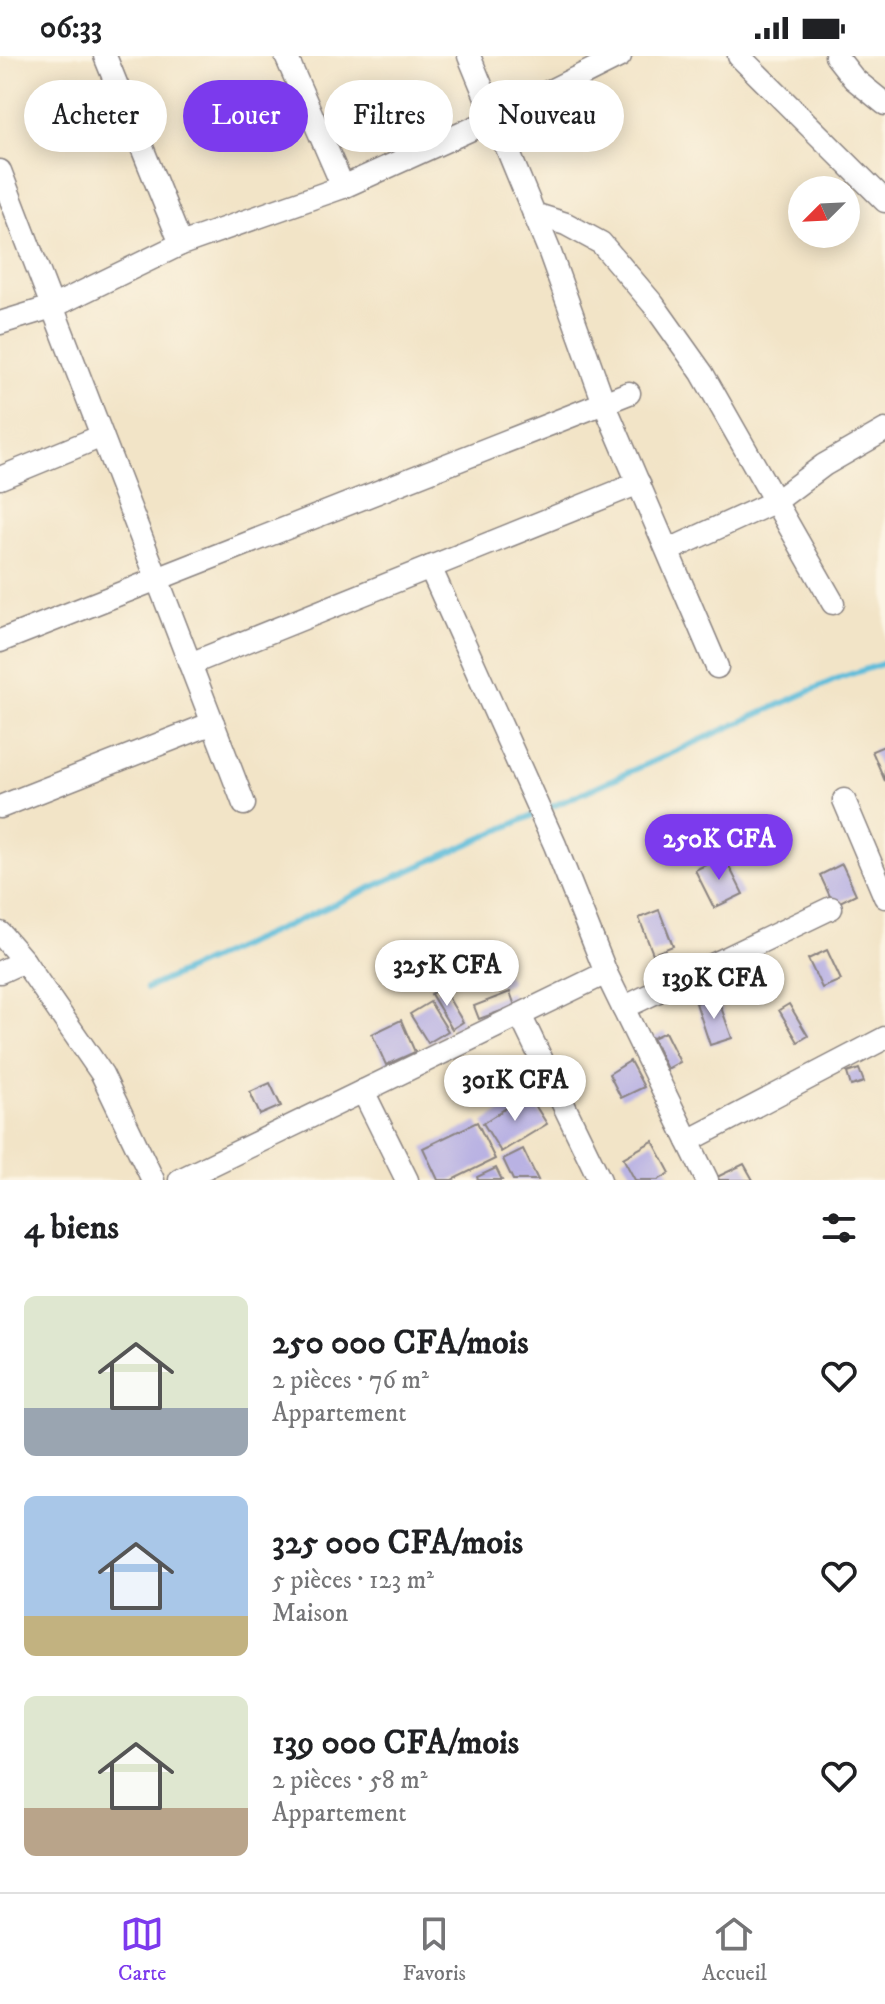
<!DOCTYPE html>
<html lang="fr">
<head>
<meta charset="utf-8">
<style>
  body { margin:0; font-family:"IM FELL DW Pica",serif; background:#f2f2f2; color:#202124; height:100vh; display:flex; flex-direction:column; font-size:30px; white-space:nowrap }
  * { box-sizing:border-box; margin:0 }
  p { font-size:26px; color:#757577 }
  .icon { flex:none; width:44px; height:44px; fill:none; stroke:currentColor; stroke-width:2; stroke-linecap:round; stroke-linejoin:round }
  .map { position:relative; height:1124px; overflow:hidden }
  .details { display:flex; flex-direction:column; background:#fff; flex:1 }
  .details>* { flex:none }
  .hud { position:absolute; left:24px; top:24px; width:838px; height:72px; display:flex; gap:16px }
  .needle { width:52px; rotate:246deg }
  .tools { position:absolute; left:788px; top:120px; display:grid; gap:16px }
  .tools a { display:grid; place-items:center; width:72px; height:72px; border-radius:50%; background:#fff; box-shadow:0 4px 20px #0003; font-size:40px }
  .price { position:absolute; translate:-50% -68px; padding:0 18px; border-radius:28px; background:#fff; color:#222; font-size:26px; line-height:52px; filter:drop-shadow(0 2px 4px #0008) }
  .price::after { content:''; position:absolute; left:50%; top:48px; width:24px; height:18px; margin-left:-12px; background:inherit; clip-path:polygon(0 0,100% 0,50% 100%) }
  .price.selected { background:#7c3aed; color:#fff }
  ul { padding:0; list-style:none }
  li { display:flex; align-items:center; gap:24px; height:200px; padding:0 24px }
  li span { display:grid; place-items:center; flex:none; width:224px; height:160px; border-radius:12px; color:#555 }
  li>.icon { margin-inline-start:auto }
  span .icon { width:96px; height:96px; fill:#fffc; stroke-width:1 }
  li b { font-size:34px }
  h2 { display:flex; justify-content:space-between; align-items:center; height:96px; padding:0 24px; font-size:34px }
  .chip { padding:0 28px; border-radius:36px; background:#fff; box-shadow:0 4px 20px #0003; font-size:28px; line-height:72px }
  .chip.selected { background:#7c3aed; color:#fff }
  .status { display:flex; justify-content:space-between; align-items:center; height:56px; padding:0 40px; background:#fff; direction:ltr }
  .status svg { height:22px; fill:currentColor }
  .tab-bar { display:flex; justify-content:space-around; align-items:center; height:112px; border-top:2px solid #e0e0e0; background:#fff; font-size:22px; color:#757577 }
  .tab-bar a { display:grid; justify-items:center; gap:4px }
  .tab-bar .selected { color:#7c3aed }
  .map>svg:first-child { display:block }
</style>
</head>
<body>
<div class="status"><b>06:33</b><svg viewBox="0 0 49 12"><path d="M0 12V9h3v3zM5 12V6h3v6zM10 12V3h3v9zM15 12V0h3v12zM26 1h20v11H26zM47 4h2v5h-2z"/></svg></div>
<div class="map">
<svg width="885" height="1124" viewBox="0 0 885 1124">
  <rect width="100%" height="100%" fill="#fcf5e5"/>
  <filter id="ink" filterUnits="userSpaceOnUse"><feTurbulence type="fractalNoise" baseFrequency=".0125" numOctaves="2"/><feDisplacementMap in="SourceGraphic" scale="16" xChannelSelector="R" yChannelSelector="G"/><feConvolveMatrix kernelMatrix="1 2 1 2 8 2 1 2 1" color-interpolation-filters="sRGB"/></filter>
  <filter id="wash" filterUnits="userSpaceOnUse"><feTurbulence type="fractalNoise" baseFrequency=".006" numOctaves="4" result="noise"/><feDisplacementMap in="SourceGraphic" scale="32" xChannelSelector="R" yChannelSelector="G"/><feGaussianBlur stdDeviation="1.8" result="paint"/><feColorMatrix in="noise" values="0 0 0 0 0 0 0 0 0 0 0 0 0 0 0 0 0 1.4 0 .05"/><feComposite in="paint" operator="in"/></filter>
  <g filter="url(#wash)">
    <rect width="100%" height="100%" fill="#f2e4c7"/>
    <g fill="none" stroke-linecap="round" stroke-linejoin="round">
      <!-- stream -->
      <path stroke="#5bbcda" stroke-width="6" d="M147,932L839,622L885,607"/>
    </g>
    <g id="blocks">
      <!-- building -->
      <g fill="#b9b2e3">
        <path d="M884,690L885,694V725L872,695Z"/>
        <path d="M724,800L743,838L714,852L695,814Z"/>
        <path d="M842,808L856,838L834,849L820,819Z"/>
        <path d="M659,854L673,890L653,898L639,862Z"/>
        <path d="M827,894L841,924L822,932L808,903Z"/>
        <path d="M503,912L511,926L501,931L494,917Z"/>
        <path d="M665,913L670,923L649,933L645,923Z"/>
        <path d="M442,931L463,966L452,973L431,938Z"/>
        <path d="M510,936L515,950L479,963L474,950Z"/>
        <path d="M717,940L732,982L710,989L696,947Z"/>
        <path d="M430,946L448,975L428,987L410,958Z"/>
        <path d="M789,948L808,980L798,986L779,954Z"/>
        <path d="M401,964L415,996L386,1009L372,978Z"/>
        <path d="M665,976L680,1006L667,1013L652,982Z"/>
        <path d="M630,1005L644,1031L621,1042L609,1018Z"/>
        <path d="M859,1013L864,1026L851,1030L847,1017Z"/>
        <path d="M270,1027L281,1050L260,1059L250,1036Z"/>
        <path d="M528,1038L547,1068L501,1096L483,1067Z"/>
        <path d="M477,1066L495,1103L452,1124H438L423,1092Z"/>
        <path d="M653,1085L670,1117L658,1124H635L623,1102Z"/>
        <path d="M523,1093L538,1124H513L503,1103Z"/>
        <path d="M744,1108L753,1124H719L717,1121Z"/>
        <path d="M496,1112L502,1124H478L477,1121Z"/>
      </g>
    </g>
  </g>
  <g filter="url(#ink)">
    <use href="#blocks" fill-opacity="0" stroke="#8a8381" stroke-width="2"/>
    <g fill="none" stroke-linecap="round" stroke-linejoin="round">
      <!-- minor casing -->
      <g stroke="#8a8381" stroke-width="25">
        <g id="minor">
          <path d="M105,0L181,188"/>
          <path d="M286,0L343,131"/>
          <path d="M469,0L549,194L604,347L717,611"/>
          <path d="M739,0L885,145"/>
          <path d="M836,0L854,23L885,48"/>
          <path d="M0,115L244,748"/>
          <path d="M534,158L566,168L601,187L653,248L702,317L833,547"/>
          <path d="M0,267L52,251L181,188L343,131L496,62L620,0"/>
          <path d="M0,422L102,380"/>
          <path d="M669,494L776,445L824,409L885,374"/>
          <path d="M430,511L555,789L606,917L707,1124"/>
          <path d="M0,585L629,337"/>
          <path d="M190,608L639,427"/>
          <path d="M844,744L885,841"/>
          <path d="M0,751L213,667"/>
          <path d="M0,877L24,905L102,1018L153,1124"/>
          <path d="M0,916L24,905"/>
          <path d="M623,952L831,852"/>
          <path d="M520,959L600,1124"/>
          <path d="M363,1035L407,1124"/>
          <path d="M688,1085L885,982"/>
          <path d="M180,1124L606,917"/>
        </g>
      </g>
      <!-- minor -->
      <use href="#minor" stroke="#fff" stroke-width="22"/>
    </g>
  </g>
</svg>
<div class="tools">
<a><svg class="needle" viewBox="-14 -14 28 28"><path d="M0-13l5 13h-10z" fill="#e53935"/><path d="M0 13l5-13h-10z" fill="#757577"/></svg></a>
</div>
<b class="price selected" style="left:719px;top:826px">250K CFA</b>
<b class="price" style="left:447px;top:952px">325K CFA</b>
<b class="price" style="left:714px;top:965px">139K CFA</b>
<b class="price" style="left:515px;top:1067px">301K CFA</b>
<div class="hud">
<a class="chip">Acheter</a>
<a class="chip selected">Louer</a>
<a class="chip">Filtres</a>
<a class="chip">Nouveau</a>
</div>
</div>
<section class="details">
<h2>4 biens<svg class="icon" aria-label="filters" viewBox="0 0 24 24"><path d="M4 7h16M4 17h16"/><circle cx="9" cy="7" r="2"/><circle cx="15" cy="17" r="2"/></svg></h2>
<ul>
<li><span style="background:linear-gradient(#dfe7d0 70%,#9aa5b1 0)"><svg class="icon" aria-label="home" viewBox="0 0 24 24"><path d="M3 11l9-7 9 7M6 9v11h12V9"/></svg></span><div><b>250 000 CFA/mois</b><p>2 pièces · 76 m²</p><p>Appartement</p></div><svg class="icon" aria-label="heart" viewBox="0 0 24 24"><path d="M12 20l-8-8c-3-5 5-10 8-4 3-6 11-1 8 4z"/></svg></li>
<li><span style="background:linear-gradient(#a9c7e8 75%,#c2b280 0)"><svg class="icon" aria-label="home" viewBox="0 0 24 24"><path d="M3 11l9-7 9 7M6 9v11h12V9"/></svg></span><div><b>325 000 CFA/mois</b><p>5 pièces · 123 m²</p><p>Maison</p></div><svg class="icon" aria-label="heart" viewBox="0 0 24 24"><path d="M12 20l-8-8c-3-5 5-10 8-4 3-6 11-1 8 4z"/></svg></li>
<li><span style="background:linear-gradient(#dfe7d0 70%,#b9a48a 0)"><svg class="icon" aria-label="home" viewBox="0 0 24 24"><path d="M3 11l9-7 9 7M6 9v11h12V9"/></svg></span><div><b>139 000 CFA/mois</b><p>2 pièces · 58 m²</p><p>Appartement</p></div><svg class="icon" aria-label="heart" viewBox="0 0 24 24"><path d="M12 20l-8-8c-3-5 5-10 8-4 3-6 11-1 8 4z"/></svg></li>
</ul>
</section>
<nav class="tab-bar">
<a class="selected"><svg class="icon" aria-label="map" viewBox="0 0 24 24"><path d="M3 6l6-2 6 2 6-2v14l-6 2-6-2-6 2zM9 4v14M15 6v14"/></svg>Carte</a>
<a><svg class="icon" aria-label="saved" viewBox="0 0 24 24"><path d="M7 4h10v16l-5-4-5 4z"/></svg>Favoris</a>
<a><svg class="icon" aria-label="home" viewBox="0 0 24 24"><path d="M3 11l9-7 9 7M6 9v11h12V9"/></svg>Accueil</a>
</nav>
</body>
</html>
